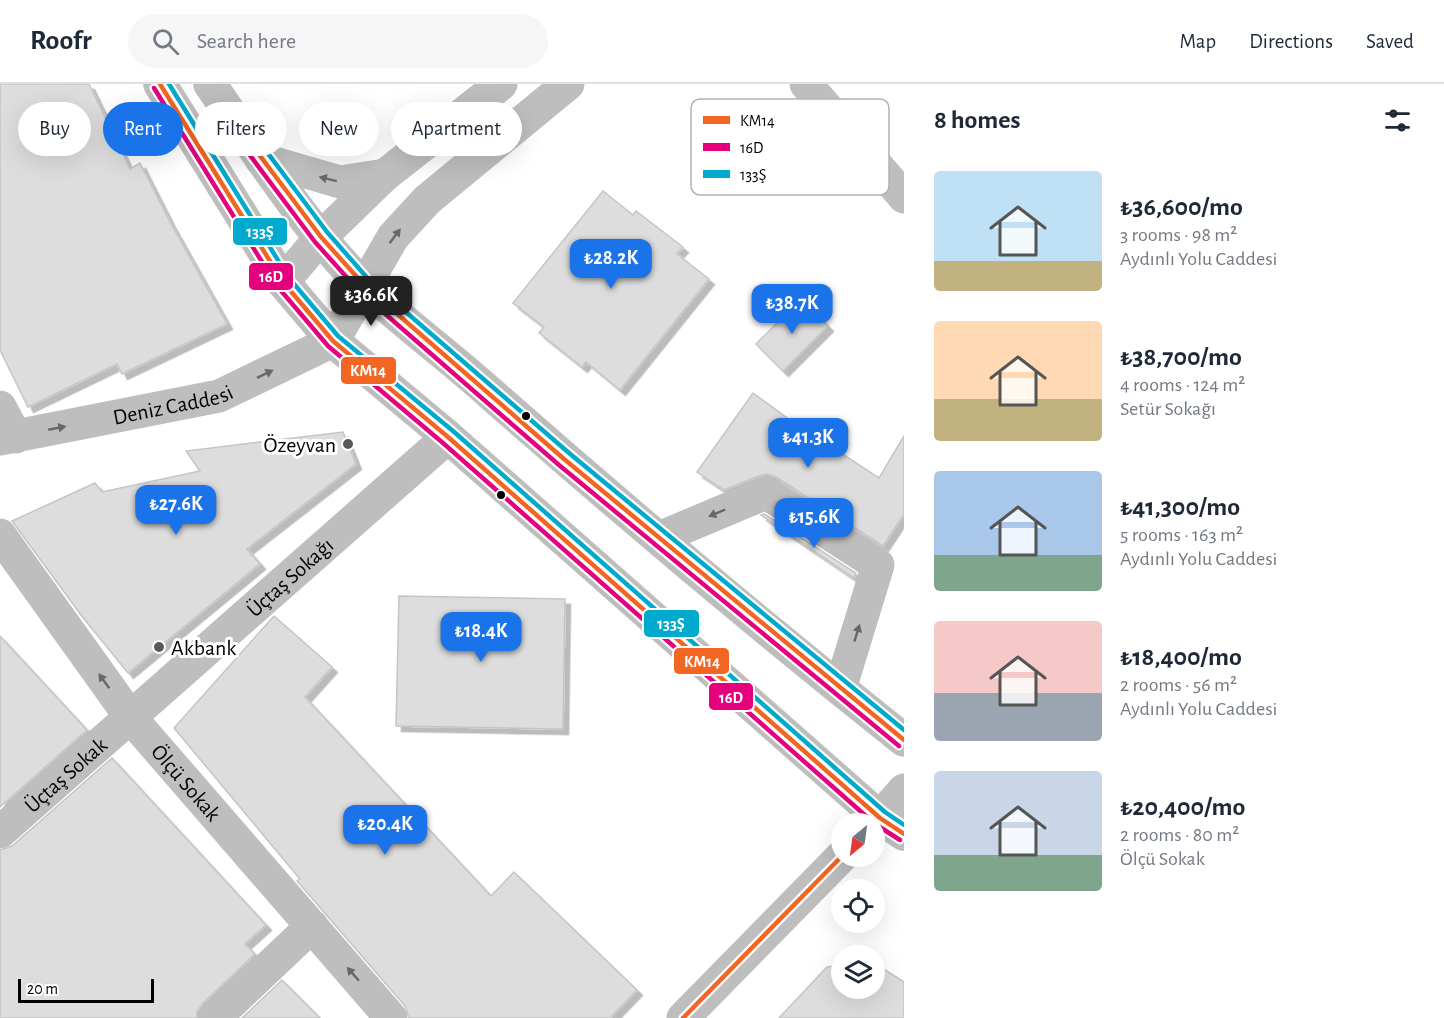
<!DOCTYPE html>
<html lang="en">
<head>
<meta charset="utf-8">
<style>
  body { margin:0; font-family:"Alegreya Sans",sans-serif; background:#f6f6f7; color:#1f2937; height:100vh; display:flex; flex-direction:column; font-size:22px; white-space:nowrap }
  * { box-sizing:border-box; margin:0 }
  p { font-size:20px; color:#747a83 }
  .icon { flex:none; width:33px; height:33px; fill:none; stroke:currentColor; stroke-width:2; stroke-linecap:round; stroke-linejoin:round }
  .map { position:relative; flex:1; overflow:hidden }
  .sheet { display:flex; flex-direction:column; background:#fff; width:540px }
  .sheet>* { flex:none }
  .top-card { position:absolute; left:18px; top:18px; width:570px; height:54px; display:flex; gap:12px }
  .needle { width:39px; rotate:209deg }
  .tools { position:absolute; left:831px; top:729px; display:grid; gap:12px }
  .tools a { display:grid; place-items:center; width:54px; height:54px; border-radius:50%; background:#fff; box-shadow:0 6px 24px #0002; font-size:30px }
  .scale { position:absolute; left:18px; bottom:15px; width:136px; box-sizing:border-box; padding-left:6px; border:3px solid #000; border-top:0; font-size:16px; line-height:21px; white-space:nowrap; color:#000; -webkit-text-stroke:4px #fff; paint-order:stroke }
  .price { position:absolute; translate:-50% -51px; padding:0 14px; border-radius:12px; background:#1a73e8; color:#fff; font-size:20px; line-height:39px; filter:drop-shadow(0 2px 3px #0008) }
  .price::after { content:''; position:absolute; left:50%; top:36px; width:18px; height:14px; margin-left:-9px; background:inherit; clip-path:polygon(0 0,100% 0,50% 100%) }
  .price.current { background:#222; color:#fff }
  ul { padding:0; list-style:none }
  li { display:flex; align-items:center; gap:18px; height:150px; padding:0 30px }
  li span { display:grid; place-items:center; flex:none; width:168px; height:120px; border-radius:6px; color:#555 }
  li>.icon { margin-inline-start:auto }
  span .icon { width:72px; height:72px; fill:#fffc; stroke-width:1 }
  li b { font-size:26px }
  h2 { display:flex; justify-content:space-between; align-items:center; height:72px; padding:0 30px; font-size:26px }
  .tag { padding:0 21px; border-radius:27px; background:#fff; box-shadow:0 6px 24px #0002; font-size:21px; line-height:54px }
  .tag.current { background:#1a73e8; color:#fff }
  header { display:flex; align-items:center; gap:36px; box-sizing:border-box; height:84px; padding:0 30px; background:#fff; border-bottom:2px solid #e0e1e3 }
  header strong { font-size:28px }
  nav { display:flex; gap:33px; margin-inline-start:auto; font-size:21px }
  .search { width:420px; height:54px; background:#f6f6f7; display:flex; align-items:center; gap:15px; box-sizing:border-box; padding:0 21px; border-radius:33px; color:#747a83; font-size:22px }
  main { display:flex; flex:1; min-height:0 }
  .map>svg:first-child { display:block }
</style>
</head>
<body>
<header>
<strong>Roofr</strong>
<div class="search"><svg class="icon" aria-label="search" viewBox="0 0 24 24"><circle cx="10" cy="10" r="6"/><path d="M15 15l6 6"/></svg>Search here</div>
<nav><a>Map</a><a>Directions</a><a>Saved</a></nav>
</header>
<main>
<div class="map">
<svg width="904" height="934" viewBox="0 0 904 934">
  <defs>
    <filter id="shadow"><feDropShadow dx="5.5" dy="5.5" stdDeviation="0" flood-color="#0004"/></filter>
  </defs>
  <rect width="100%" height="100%" fill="#fff"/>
  <!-- building -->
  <g fill="#ddd" stroke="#c5c5c5" stroke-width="1.5" filter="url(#shadow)">
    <path d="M0,0H89L130,85L140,79L170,138L227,240L122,290L117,280L28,323L0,266Z"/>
    <path d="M603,107L633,131L636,127L683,163L677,170L709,195L620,306L586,278L582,283L539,249L544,243L513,219Z"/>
    <path d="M801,215L828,242L783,287L756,260Z"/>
    <path d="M753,309L823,360L824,358L879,394L904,352V430L883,462L776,393L767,390L759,392L724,406L697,388Z"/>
    <path d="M343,348L356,380L247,465L260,480L128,589L81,531L12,437L95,399L102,408L200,387L186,367Z"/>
    <path d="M764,430L856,489L854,494L761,431Z"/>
    <path d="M399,512L565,515L563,645L396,642Z"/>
    <path d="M274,532L332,583L305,613L491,812L514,788L637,906L610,934H409L405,922L297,797L300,795L174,644Z"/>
    <path d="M0,552L87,646L0,723Z"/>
    <path d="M112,674L266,841L245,860L255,870L202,920L197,928V934H0V766L12,762Z"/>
    <path d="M874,879L904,898V934H779L827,883L842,881V904H874Z"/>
    <path d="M282,896L320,934H242Z"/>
  </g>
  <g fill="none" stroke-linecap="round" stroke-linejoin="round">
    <!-- major casing -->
    <g stroke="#dbdbdb" stroke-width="34">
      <g id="major">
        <path d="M160,0L283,198L333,257L448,353L880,734L904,750"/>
        <path d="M210,0C256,67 307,146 365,203C405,240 450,273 490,309C625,428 763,544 904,656"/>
      </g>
    </g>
    <!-- minor -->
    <g stroke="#bebebe" stroke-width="33">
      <path d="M806,0L904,113"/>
      <path d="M261,75L340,98L385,91"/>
      <path d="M283,198L321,153L385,91L501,0"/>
      <path d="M0,323L16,353"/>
      <path id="s1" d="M0,355L219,312L333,257L393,153L427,116L568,0"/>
      <path id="s2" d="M0,451L131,634L391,934"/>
      <path d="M659,454L766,409L878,481L840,605"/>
      <path d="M874,740L904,706"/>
      <path id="s3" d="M0,748L448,353"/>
      <path d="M215,934L312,842"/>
      <path d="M683,934L842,772"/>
    </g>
    <!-- major -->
    <use href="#major" stroke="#bdbdbd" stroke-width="33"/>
    <!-- bus-1 casing -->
    <g stroke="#fff" stroke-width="9">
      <g id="bus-1">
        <path d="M160,0L283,198L333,257L448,353L880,734L904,750"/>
        <path d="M249,57L321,153L365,202L564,375L904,656"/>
        <path d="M683,934L842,772"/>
      </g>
    </g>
    <!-- bus-2 casing -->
    <g stroke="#fff" stroke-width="9">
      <g id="bus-2">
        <path d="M154,4L277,202L328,262L443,359L875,740L900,756"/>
        <path d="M243,62L315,158L360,208L559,381L899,662"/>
      </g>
    </g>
    <!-- bus-3 casing -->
    <g stroke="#fff" stroke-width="9">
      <g id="bus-3">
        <path d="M169,0L289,194L338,252L453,347L885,728L904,741"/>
        <path d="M255,52L327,148L370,197L569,369L904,646"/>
      </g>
    </g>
    <!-- bus-1 -->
    <use href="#bus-1" stroke="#f26522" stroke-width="4.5"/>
    <!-- bus-2 -->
    <use href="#bus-2" stroke="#e5007d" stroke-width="4.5"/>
    <!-- bus-3 -->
    <use href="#bus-3" stroke="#00a9ce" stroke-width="4.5"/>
  </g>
  <!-- one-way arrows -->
  <defs><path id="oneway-solid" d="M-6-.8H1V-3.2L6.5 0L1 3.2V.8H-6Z" transform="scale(1.5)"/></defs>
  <g fill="#686868">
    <use href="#oneway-solid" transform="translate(328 95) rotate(-166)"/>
    <use href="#oneway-solid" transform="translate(395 152) rotate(-53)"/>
    <use href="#oneway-solid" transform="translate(265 290) rotate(-26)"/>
    <use href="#oneway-solid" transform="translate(57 344) rotate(-11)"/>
    <use href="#oneway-solid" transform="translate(717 429) rotate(157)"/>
    <use href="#oneway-solid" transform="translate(857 549) rotate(-73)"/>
    <use href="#oneway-solid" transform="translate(104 597) rotate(-126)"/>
    <use href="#oneway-solid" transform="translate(353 890) rotate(-131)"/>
  </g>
  <!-- markers -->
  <g fill="#000" stroke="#fff" stroke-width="2">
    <circle cx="526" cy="332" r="5"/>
    <circle cx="501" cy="411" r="5"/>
  </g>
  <g fill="#595959" stroke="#fff" stroke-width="2">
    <circle cx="348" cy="360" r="6"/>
    <circle cx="159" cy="563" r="6"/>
  </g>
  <g text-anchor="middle" stroke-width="6" stroke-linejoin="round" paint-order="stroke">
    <!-- street labels -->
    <g font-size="22" fill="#000" stroke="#fff">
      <text dy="8" stroke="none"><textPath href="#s1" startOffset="176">Deniz Caddesi</textPath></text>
      <text dy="8" stroke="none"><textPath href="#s3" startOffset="386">Üçtaş Sokağı</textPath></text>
      <text dy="8" stroke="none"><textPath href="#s3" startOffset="87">Üçtaş Sokak</textPath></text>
      <text dy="8" stroke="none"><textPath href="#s2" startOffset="310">Ölçü Sokak</textPath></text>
    </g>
    <!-- poi labels -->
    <g font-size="22" fill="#000" stroke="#fff" text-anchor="end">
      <text x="336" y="368">Özeyvan</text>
      <text x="171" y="571" text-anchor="start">Akbank</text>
    </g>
  </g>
  <!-- legend -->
  <rect x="691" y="15" width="198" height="96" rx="9" fill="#fff" stroke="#b2b2b2" stroke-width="1.5"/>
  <rect x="703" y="32" width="27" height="8" fill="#f26522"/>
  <rect x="703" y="59" width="27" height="8" fill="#e5007d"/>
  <rect x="703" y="86" width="27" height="8" fill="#00a9ce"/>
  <g font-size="16" fill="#000">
    <text x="740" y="42">KM14</text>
    <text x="740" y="69">16D</text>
    <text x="740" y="96">133Ş</text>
  </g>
  <g stroke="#fff" stroke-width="2">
    <rect x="232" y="133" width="56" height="29" rx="6" fill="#00a9ce"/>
    <rect x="248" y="178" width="46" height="29" rx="6" fill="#e5007d"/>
    <rect x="340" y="272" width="57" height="29" rx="6" fill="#f26522"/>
    <rect x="643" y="525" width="57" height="29" rx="6" fill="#00a9ce"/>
    <rect x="673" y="563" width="57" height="28" rx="6" fill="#f26522"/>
    <rect x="708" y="598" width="46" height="29" rx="6" fill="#e5007d"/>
  </g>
  <g font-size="16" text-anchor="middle" font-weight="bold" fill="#fff">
    <text x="260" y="153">133Ş</text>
    <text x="271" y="198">16D</text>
    <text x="368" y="292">KM14</text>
    <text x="671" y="545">133Ş</text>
    <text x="702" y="583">KM14</text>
    <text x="731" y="619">16D</text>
  </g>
</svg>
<div class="tools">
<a><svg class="needle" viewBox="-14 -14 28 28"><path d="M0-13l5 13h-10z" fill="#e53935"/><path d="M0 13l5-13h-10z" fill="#747a83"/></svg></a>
<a><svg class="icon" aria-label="locate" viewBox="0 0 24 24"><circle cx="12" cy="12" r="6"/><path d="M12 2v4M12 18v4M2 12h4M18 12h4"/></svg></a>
<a><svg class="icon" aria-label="layers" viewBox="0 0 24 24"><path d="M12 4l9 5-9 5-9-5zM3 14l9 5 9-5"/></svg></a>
</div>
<div class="scale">20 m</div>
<b class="price" style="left:611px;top:206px">₺28.2K</b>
<b class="price current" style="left:371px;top:243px">₺36.6K</b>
<b class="price" style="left:792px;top:251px">₺38.7K</b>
<b class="price" style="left:808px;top:385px">₺41.3K</b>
<b class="price" style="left:176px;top:452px">₺27.6K</b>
<b class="price" style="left:814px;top:465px">₺15.6K</b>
<b class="price" style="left:481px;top:579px">₺18.4K</b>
<b class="price" style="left:385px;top:772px">₺20.4K</b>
<div class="top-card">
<a class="tag">Buy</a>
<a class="tag current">Rent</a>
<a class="tag">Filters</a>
<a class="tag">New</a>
<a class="tag">Apartment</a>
</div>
</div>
<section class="sheet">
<h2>8 homes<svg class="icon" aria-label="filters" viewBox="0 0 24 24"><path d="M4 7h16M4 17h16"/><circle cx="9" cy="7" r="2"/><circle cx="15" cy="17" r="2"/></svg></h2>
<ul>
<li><span style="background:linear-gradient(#bfe0f5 75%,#c2b280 0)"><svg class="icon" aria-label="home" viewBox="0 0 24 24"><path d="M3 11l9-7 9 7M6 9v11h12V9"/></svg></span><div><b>₺36,600/mo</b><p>3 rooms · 98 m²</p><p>Aydınlı Yolu Caddesi</p></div></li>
<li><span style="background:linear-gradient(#ffd9b3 65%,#c2b280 0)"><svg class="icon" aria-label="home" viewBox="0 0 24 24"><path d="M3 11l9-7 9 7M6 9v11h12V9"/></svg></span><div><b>₺38,700/mo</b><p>4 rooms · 124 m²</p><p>Setür Sokağı</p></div></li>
<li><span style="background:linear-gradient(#a9c7e8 70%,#7fa58c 0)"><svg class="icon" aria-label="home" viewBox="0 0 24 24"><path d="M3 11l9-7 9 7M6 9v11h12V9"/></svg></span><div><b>₺41,300/mo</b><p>5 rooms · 163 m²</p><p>Aydınlı Yolu Caddesi</p></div></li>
<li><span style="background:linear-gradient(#f6c9c9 60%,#9aa5b1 0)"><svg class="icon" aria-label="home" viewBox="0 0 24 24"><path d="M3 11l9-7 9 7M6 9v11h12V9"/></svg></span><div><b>₺18,400/mo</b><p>2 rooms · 56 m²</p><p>Aydınlı Yolu Caddesi</p></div></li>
<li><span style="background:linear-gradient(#c9d6e8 70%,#7fa58c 0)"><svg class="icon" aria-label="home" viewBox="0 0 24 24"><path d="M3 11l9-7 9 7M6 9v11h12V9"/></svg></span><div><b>₺20,400/mo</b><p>2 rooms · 80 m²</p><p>Ölçü Sokak</p></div></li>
</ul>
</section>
</main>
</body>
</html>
